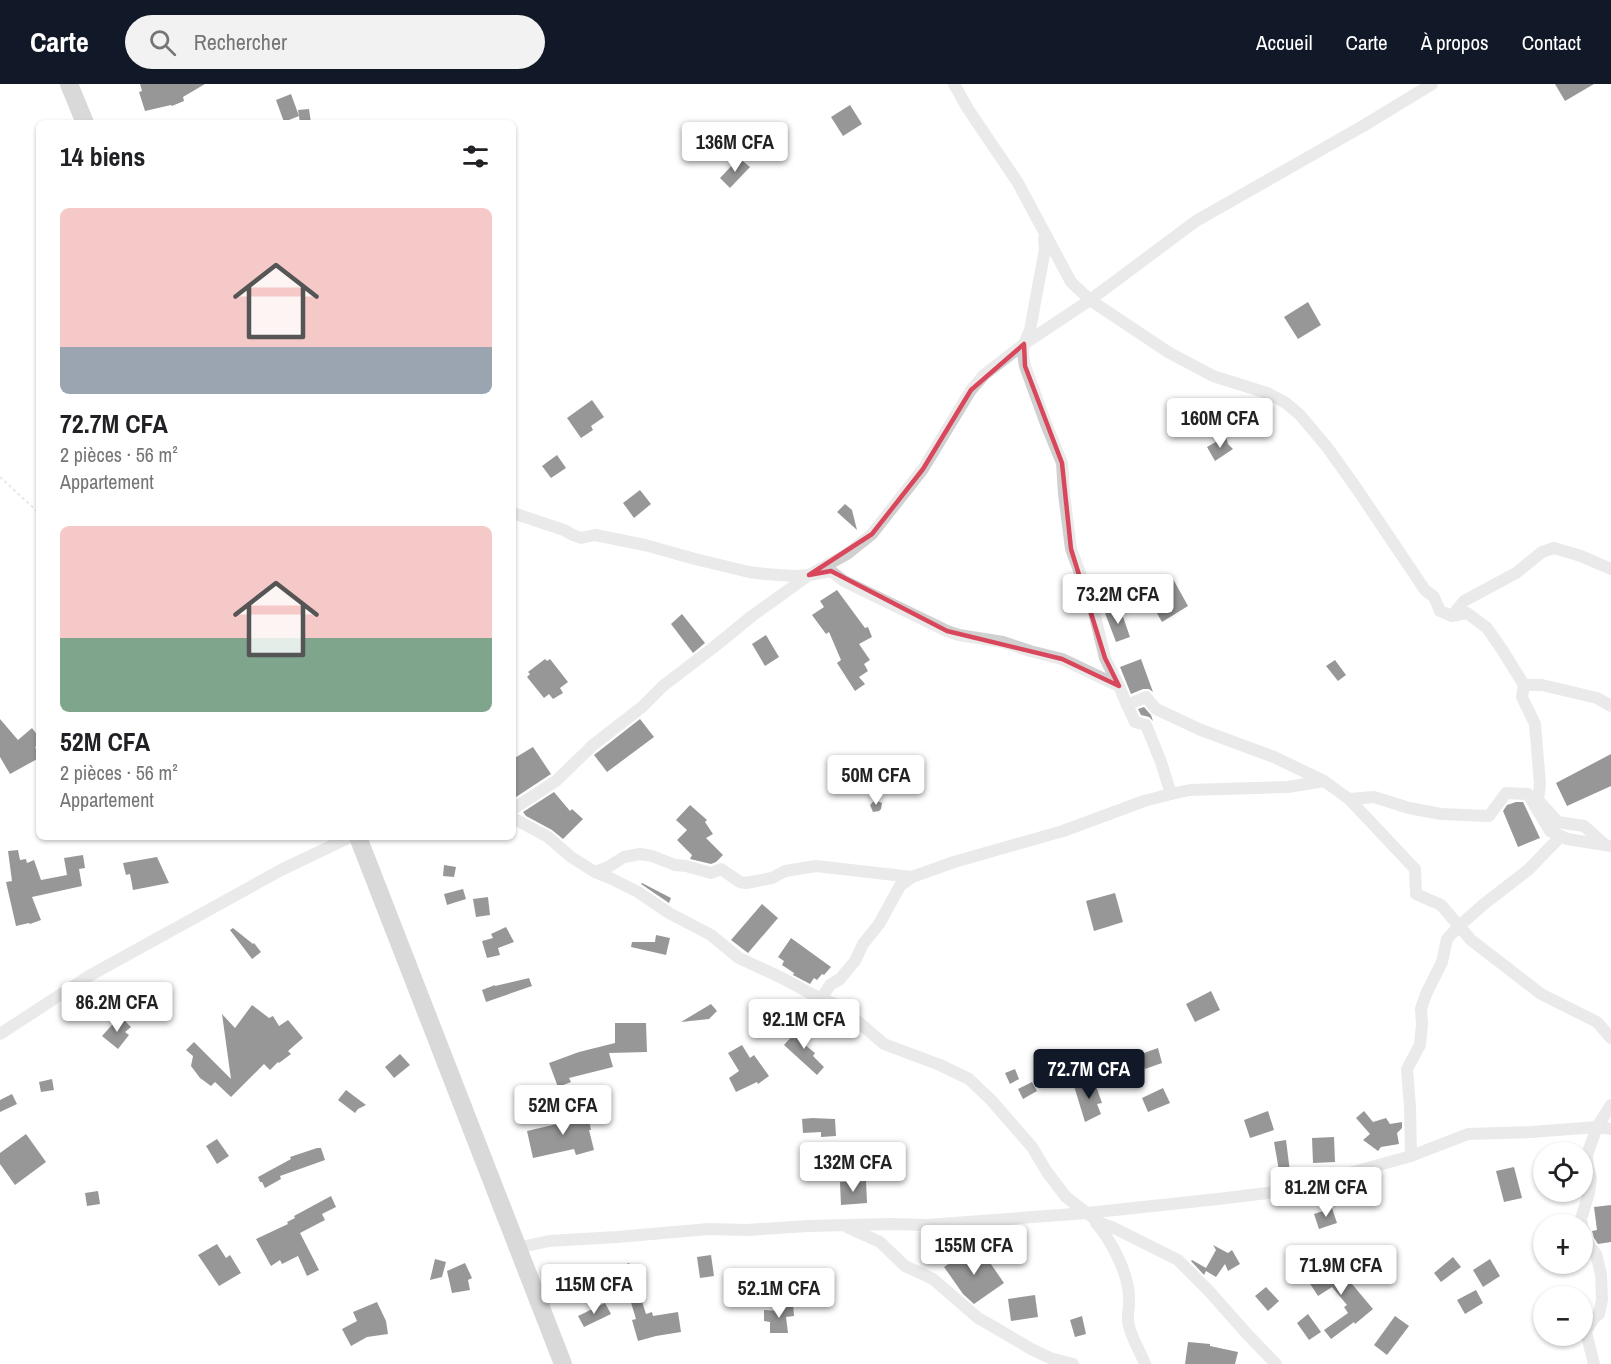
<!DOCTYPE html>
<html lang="fr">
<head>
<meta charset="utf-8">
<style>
  body { margin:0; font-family:"Archivo Narrow",sans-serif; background:#f2f2f2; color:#202124; height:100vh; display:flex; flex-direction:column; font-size:22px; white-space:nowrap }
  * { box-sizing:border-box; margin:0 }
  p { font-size:20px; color:#757577 }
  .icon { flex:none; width:33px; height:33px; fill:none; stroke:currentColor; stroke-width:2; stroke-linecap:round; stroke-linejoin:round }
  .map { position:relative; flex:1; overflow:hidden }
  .drawer { position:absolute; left:36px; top:36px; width:480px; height:720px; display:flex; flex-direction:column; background:#fff; border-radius:9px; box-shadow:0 2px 4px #0004 }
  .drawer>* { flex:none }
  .controls { position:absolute; left:1533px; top:1058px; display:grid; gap:12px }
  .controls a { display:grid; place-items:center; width:60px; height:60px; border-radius:50%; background:#fff; box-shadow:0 2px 4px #0004; font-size:30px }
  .price { position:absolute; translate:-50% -51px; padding:0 14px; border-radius:6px; background:#fff; color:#222; font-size:20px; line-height:39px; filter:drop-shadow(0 2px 3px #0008) }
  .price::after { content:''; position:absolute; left:50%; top:36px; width:18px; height:14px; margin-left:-9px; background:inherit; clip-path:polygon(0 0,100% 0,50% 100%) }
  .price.selected { background:#111827; color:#fff }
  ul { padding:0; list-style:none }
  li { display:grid; align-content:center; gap:12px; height:318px; padding:0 24px }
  li span { display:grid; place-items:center; height:186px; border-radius:9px; color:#555 }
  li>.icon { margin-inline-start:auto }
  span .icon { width:108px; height:108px; fill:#fffc; stroke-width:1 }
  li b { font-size:26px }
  h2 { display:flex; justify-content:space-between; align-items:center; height:72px; padding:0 24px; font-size:26px }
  header { display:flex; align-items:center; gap:36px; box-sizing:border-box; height:84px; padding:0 30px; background:#111827; color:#fff }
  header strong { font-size:28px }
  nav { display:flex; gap:33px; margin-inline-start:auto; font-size:21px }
  .search { width:420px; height:54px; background:#f2f2f2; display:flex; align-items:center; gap:15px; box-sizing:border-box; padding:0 21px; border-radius:33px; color:#757577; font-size:22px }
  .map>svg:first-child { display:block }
</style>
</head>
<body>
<header>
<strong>Carte</strong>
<div class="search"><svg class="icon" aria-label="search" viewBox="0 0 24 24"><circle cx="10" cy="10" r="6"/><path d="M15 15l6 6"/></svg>Rechercher</div>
<nav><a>Accueil</a><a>Carte</a><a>À propos</a><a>Contact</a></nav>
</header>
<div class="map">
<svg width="1611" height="1280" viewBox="0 0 1611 1280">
  <rect width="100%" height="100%" fill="#fff"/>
  <!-- building -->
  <g fill="#1a1a1a">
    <path d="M140,0H205L183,13L184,17L172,22L171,21L145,27L139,8L142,7Z"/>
    <path d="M1555,0H1594L1565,17Z"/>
    <path d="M291,10L299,32L284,38L276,16Z"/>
    <path d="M850,21L862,40L843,52L831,33Z"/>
    <path d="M309,25L311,39H300L298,26Z"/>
    <path d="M739,74L750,83L730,104L720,94Z"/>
    <path d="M1308,218L1321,241L1298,255L1284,233Z"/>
    <path d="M592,316L604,333L591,342L593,346L581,354L567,334Z"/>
    <path d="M1226,352L1228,360L1233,365L1215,377L1207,363Z"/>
    <path d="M557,371L566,384L551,394L542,382Z"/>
    <path d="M640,406L651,420L634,434L623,419Z"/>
    <path d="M845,420L852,426L857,446L837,428Z"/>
    <path d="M1173,495L1188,522L1162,538L1146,510Z"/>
    <path d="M837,506L865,544L868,543L872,553L859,560L870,576L864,580L868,587L859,593L865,600L855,607L837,579L841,576L829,548L826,550L812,531L824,523L820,517Z"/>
    <path d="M1120,524L1130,553L1116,558L1105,529Z"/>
    <path d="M682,530L705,559L693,569L671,540Z"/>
    <path d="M766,551L779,573L765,582L752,560Z"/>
    <path d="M545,575L547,577L550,575L568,598L560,604L563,609L553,615L549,610L544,614L527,593L530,590L528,588Z"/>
    <path d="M1141,575L1153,608L1149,605H1143L1131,610L1120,583Z"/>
    <path d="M1335,576L1346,591L1338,597L1326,582Z"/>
    <path d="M1144,623L1151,631L1153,637L1149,633L1141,631L1138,625Z"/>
    <path d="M0,635L18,656L32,644L39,653V661L35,663L39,670V674L10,690L0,673Z"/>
    <path d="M640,635L654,653L607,688L594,671Z"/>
    <path d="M533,663L551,690L513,715V675Z"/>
    <path d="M1611,670V702L1567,722L1556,699Z"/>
    <path d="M554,708L570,727L572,725L583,735L563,755L552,746L526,732L523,728Z"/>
    <path d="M874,717H877L882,719L881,725L879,727L873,728L870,721Z"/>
    <path d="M1516,718H1523L1540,754L1518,763L1503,727L1507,721Z"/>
    <path d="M690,721L707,736L705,738L713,750L706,754L723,771L716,778L711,780L690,775L692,771L677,756L687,746L676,736Z"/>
    <path d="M18,766L20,776L26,775L27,779L34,776L41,796L67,791L64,774L83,771L85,784L79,785L82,802L32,813L41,836L30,840L29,839L16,842L6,798L12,797L8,767Z"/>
    <path d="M157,773L169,799L133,806L130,790L126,791L123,779Z"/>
    <path d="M444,781L456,783L454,793L443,792Z"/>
    <path d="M642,799L671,814L669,819L641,800Z"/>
    <path d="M463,805L466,815L447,821L444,810Z"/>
    <path d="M1115,809L1123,838L1094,847L1086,817Z"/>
    <path d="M488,813L490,831L476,833L473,815Z"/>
    <path d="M762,820L778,834L748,869L731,856Z"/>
    <path d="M506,843L514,858L498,864L500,871L487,874L482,857L493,854L491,850Z"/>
    <path d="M233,844L253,860L254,859L261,868L252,875L230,846Z"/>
    <path d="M656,851L670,854L666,871L631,863L632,858H655Z"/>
    <path d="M791,854L831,883L824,891L822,890L817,896L814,894L810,900L793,891L794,889L782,881L784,877L778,873Z"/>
    <path d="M529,894L532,902L486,918L482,906L495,901V902Z"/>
    <path d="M1211,907L1220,926L1195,938L1186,920Z"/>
    <path d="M711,920L717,927L709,935L681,938Z"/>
    <path d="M252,921L269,934L273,932L279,942L288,936L303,954L288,967L291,970L279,979L278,978L270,986L264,980L231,1013L215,998L211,1002L200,994L191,982L193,972L186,966L194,958L231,995L222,930L235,944Z"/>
    <path d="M120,932L131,943L125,948L129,951L118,965L102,952Z"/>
    <path d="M615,939H646L647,968L609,969L613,983L569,994L571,998L558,1003L549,979L579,968L615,959Z"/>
    <path d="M801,942L812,951L804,960L815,969L813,972L824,983L817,991L784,961Z"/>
    <path d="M742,961L750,974L754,971L769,992L758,1000L757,998L736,1008L729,994L739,987L728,969Z"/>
    <path d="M1158,964L1162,979L1145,985L1141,970Z"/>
    <path d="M400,970L410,981L394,994L385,983Z"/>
    <path d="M1015,985L1019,995L1010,1000L1005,989Z"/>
    <path d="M52,995L54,1006L41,1008L39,998Z"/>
    <path d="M1094,996L1102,1019L1097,1020L1101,1030L1085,1038L1074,1002Z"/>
    <path d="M1032,998L1037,1007L1023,1015L1018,1005Z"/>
    <path d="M1163,1004L1170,1019L1148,1028L1142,1014Z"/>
    <path d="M346,1006L366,1021L358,1025L355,1029L338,1016Z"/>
    <path d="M12,1010L17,1020L0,1028V1016Z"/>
    <path d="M587,1026L591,1046H589L594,1066L576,1071L574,1065L533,1074L527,1047L557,1040L556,1033Z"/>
    <path d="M1268,1027L1274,1046L1250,1054L1244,1036Z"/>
    <path d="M1364,1027L1373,1038L1386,1034L1390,1040L1402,1038V1044L1397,1049L1399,1060L1381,1063L1378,1067L1363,1056L1370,1050L1356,1034Z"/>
    <path d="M812,1034L835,1035L836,1052L821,1053V1048L803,1049L802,1035Z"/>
    <path d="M26,1050L46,1078L15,1101L0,1080V1069Z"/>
    <path d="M1334,1053L1335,1078L1313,1079L1312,1054Z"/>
    <path d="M217,1055L229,1072L217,1080L206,1062Z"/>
    <path d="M1286,1056L1291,1096L1281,1098L1274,1058Z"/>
    <path d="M317,1064H321L325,1076L280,1092L281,1095L265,1104L262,1098H260L258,1093L291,1075L290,1073Z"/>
    <path d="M1514,1083L1522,1114L1504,1118L1496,1087Z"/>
    <path d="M866,1097L867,1119L841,1121L840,1098Z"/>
    <path d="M98,1107L100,1120L87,1122L85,1109Z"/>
    <path d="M331,1112L336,1123L322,1130L325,1136L300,1149L319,1186L307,1192L298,1172L282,1180L280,1176L271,1182L256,1155L288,1140L287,1138L295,1134L294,1132Z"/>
    <path d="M1611,1121V1158L1598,1160L1594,1154L1592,1147L1597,1146L1594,1123Z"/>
    <path d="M1332,1124L1337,1139L1319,1145L1314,1130Z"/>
    <path d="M217,1160L226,1174L230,1171L241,1189L219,1202L198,1171Z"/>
    <path d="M1213,1161L1228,1169L1232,1166L1240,1180L1228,1187L1225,1180L1216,1193L1206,1187L1204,1191L1191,1177L1192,1176L1206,1184L1216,1166Z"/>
    <path d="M968,1167L975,1176L984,1170L1004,1199L974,1220L963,1210L944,1183Z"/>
    <path d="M711,1171L714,1192L700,1194L697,1173Z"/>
    <path d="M1453,1173L1461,1183L1441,1198L1434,1189Z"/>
    <path d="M435,1175L446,1178L442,1193L430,1196Z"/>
    <path d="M1490,1175L1500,1192L1483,1203L1473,1186Z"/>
    <path d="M465,1179L472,1194L468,1196L470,1206L452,1209L447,1187Z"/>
    <path d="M629,1179L641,1207L639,1208L646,1230L652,1228L653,1232L678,1228L681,1248L656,1252L638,1257L632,1236L636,1235L629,1212L624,1214L612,1186Z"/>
    <path d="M1329,1180L1335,1189L1344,1182L1357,1196L1352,1200L1373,1225L1355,1240L1354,1238L1331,1255L1324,1246L1348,1229L1344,1223L1347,1221L1332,1203L1318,1212L1307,1195Z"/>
    <path d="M1266,1203L1279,1217L1268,1227L1255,1212Z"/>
    <path d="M1476,1206L1483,1219L1465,1230L1457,1216Z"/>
    <path d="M1035,1211L1038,1233L1011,1237L1008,1215Z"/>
    <path d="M377,1218L386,1237L388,1250L367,1253L351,1262L342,1245L357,1237L353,1228Z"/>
    <path d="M605,1219L611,1230L584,1243L578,1232Z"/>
    <path d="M793,1220L794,1232L786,1233L788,1249H770V1238L764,1237V1226L779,1227L778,1222Z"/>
    <path d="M1308,1230L1321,1248L1309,1256L1297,1239Z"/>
    <path d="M1082,1232L1086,1250L1075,1253L1070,1236Z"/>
    <path d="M1395,1232L1409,1242L1387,1271L1374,1261Z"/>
    <path d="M1188,1258L1210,1260V1262L1238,1268L1235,1280H1185Z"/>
  </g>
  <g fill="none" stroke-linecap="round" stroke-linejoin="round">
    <!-- path -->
    <path stroke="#cacaca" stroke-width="2" stroke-dasharray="3 3" stroke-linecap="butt" d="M0,393L39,429"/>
    <!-- minor -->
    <g stroke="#d0d0d0" stroke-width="12">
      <path d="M954,0L968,25L1018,99L1071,198L1090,216L1168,268L1213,292L1267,309L1286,319L1300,331L1327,363L1357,405L1425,506L1434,513L1440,527L1452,532L1467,529L1487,544L1503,567L1524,601H1542L1597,614L1611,622"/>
      <path d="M1044,155L1045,165L1030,246L1024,260L1023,270L1025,282L1046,340L1062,379L1064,410L1071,465L1093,524L1105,574L1119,602"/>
      <path d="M513,429L564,446L573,451L581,454L595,451L645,461L695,475L749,488L765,490L794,492L809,491L831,487L844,497L947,547L959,551L1003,558L1030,567L1062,575L1119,602L1127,621L1146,613L1156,625L1201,646L1274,673L1324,697L1349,715L1374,713L1409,724L1441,730L1489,732L1506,709L1528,710L1550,747L1567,755L1611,762"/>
      <path d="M1452,532L1464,517L1516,489L1542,468L1554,464L1581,472L1611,485"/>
      <path d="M1524,601L1522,613L1535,640L1540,700L1538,716L1558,738L1584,742L1603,759"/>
      <path d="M1127,621L1135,638L1146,641L1161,678L1171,710"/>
      <path d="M1349,715L1415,785L1416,810L1441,821L1471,856L1541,910L1597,938L1611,954"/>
      <path d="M513,725L556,697L593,661L642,623L663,602L714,563L752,532L809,491L847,470L872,450L923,385L971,306L984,291L1024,260L1090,216L1196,137L1363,42L1432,0"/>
      <path d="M513,734L548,753L571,773L595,788L612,795L638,808L669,829L711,851L739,874L782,894L821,915L840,922L884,960L940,981L969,995L991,1016L1032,1063L1047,1088L1066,1113L1100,1139L1114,1144L1178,1176L1209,1207L1247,1250L1276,1280"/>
      <path d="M595,788L608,783L624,773L640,770L652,772L675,781L686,782L711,789L721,785L740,798L746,799L772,794L785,787L816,782L912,793"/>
      <path d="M821,915L830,901L840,895L855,877L863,860L879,840L900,802L912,793L954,778L1063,747L1144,717L1171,710L1190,706L1288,703L1324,697"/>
      <path d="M0,950L89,892L281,786L350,753"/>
      <path d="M1411,1072L1410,1023L1407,985L1420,961L1422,940L1421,925L1426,910L1442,878L1447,855L1459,842L1484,820L1528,786L1561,752"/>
      <path d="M1096,1139C1111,1156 1129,1190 1129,1214C1130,1221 1127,1230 1128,1237C1130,1253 1140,1266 1145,1280"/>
      <path d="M1582,1140L1581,1135L1589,1109L1591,1094L1588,1083L1587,1071L1597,1043L1611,1021"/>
      <path d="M1582,1142L1587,1158L1596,1170L1601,1190L1602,1216L1599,1230L1593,1235L1586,1248L1594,1280"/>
      <path d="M847,1143L880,1158L905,1182L933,1195L978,1234L994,1243L1031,1265L1050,1274L1073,1280"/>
      <path d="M517,1164L549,1157L617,1153L709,1145L747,1146L808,1142L891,1140L927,1141L1087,1129L1218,1115L1275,1108L1314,1099L1411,1072L1468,1050L1531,1048L1597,1043L1611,1045"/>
    </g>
    <!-- primary -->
    <g stroke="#ababab" stroke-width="18">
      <path d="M69,0L85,39"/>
      <path d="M358,753L563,1280"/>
    </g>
  </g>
  <!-- marked area -->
  <path d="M0 0H1611V1280H0ZM1024,260L1025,282L1062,379L1071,465L1105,574L1119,602L1062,575L947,547L831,487L809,491L872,450L923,385L971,306Z" fill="#fff" fill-opacity=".55" fill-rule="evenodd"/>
  <path fill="none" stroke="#d8475c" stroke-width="4.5" stroke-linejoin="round" d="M1024,260L1025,282L1062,379L1071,465L1105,574L1119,602L1062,575L947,547L831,487L809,491L872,450L923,385L971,306Z"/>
</svg>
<div class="controls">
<a><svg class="icon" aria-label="locate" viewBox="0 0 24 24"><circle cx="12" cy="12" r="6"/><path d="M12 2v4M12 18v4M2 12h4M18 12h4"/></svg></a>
<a>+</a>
<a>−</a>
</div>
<b class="price" style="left:735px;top:89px">136M CFA</b>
<b class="price" style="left:1220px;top:365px">160M CFA</b>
<b class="price" style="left:1118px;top:541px">73.2M CFA</b>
<b class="price" style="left:876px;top:722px">50M CFA</b>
<b class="price" style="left:117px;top:949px">86.2M CFA</b>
<b class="price" style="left:804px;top:966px">92.1M CFA</b>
<b class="price selected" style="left:1089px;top:1016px">72.7M CFA</b>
<b class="price" style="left:563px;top:1052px">52M CFA</b>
<b class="price" style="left:853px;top:1109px">132M CFA</b>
<b class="price" style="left:1326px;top:1134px">81.2M CFA</b>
<b class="price" style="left:974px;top:1192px">155M CFA</b>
<b class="price" style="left:1341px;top:1212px">71.9M CFA</b>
<b class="price" style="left:594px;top:1231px">115M CFA</b>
<b class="price" style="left:779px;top:1235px">52.1M CFA</b>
<section class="drawer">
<h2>14 biens<svg class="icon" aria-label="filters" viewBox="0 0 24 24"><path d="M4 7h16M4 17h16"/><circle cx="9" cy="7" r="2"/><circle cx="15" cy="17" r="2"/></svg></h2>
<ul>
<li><span style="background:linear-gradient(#f6c9c9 75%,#9aa5b1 0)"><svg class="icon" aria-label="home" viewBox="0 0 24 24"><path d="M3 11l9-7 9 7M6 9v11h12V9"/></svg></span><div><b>72.7M CFA</b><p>2 pièces · 56 m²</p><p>Appartement</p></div></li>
<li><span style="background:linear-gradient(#f6c9c9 60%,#7fa58c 0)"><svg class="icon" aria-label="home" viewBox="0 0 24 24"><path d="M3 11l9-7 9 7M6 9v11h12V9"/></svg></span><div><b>52M CFA</b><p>2 pièces · 56 m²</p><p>Appartement</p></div></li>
</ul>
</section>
</div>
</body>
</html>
